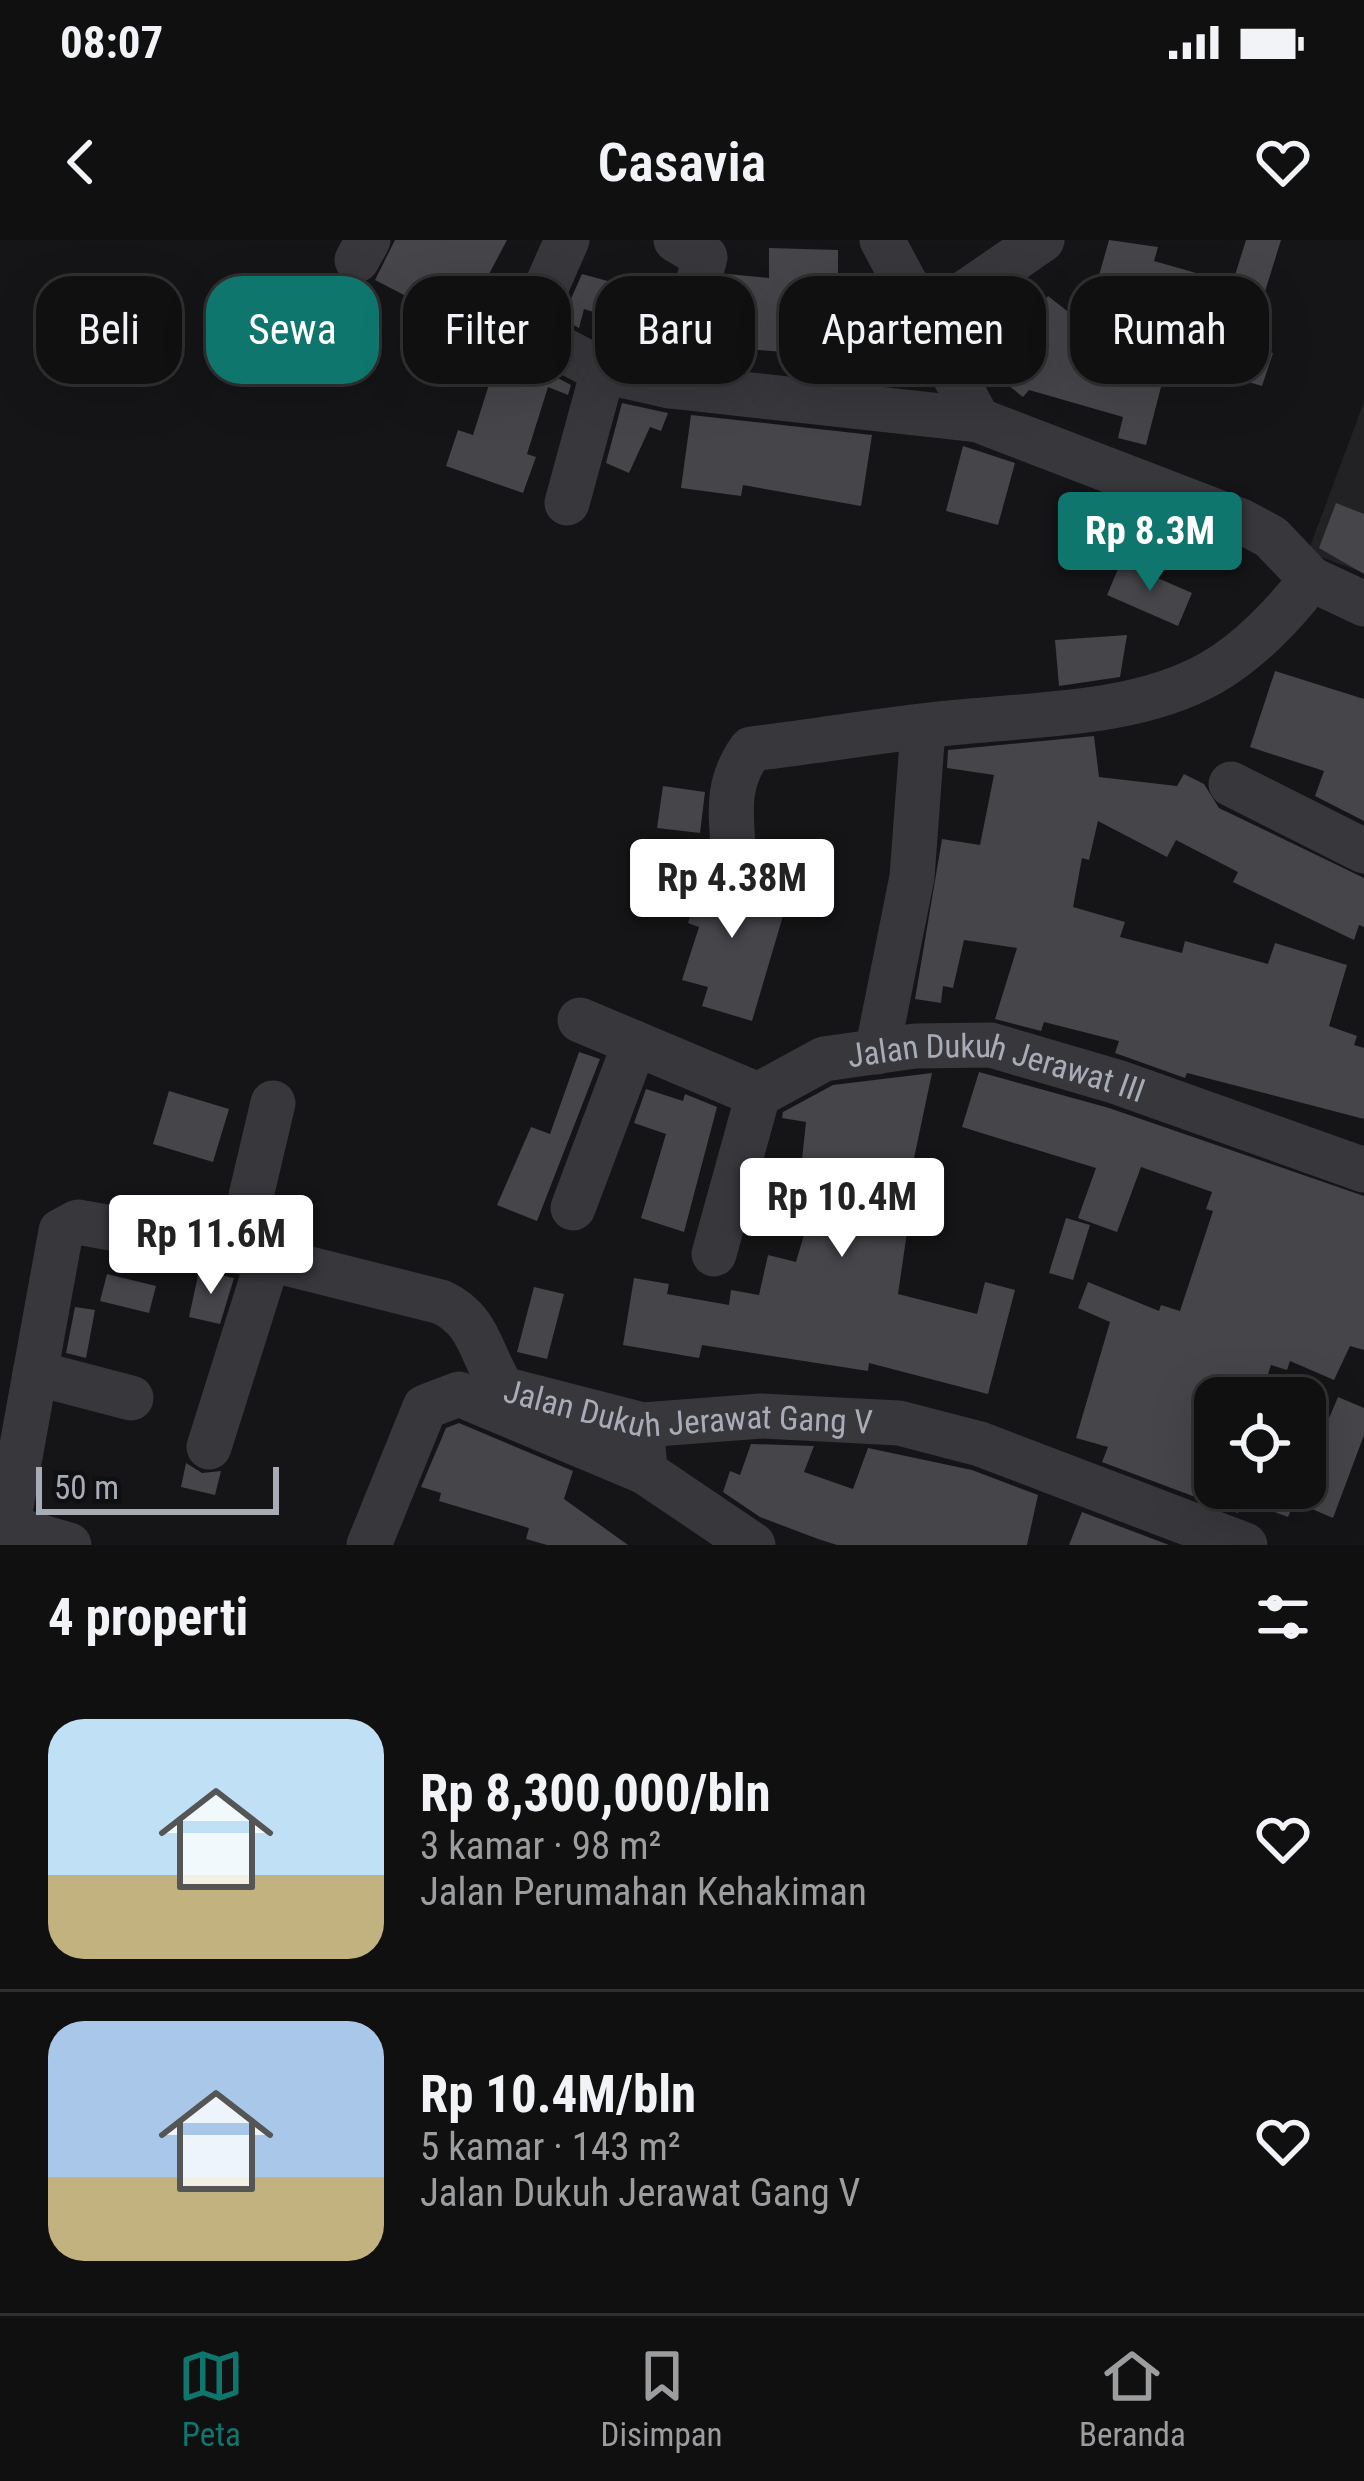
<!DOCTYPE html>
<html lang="id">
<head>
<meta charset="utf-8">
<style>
  body { margin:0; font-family:"Roboto Condensed",sans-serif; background:#1e1e1f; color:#f1f3f6; height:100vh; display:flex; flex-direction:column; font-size:45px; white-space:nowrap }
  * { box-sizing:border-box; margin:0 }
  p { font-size:39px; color:#9c9d9f }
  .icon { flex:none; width:66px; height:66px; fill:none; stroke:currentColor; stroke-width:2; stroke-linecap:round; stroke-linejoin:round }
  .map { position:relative; height:1305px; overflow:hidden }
  .details { display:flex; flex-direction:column; background:#101011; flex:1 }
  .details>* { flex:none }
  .banner { position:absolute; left:36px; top:36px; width:1293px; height:108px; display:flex; gap:24px }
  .fabs { position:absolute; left:1194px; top:1137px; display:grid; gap:24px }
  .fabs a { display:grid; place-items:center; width:132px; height:132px; border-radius:24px; background:#101011; box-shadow:0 12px 48px #0002,0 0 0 3px #303031; font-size:60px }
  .scale { position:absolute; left:36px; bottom:30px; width:243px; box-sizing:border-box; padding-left:12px; border:6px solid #a8acb6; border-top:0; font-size:33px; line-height:42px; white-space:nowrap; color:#a8acb6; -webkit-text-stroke:9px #101012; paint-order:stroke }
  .price { position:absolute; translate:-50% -102px; padding:0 27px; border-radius:12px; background:#fff; color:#222; font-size:39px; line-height:78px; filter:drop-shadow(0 3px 6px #0008) }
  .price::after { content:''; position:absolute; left:50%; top:72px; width:36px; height:27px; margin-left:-18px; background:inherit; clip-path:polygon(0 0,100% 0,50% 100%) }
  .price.on { background:#0f766e; color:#fff }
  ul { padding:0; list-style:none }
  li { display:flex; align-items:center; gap:36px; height:300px; padding:0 48px }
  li+li { border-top:3px solid #303031 }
  li span { display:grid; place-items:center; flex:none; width:336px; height:240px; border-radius:36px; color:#555 }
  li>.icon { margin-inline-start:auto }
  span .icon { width:144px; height:144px; fill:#fffc; stroke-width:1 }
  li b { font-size:51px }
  h2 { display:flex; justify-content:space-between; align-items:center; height:144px; padding:0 48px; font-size:51px }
  .tag { padding:0 42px; border-radius:36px; background:#101011; box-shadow:0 12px 48px #0002,0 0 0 3px #303031; font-size:42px; line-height:108px }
  .tag.on { background:#0f766e; color:#fff }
  .status { display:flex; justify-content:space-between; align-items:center; height:84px; padding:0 60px; background:#101011; direction:ltr }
  .status svg { height:33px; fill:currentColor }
  header { display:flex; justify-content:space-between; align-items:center; height:156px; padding:0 48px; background:#101011; font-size:54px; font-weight:600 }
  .menu { display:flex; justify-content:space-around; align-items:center; height:168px; border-top:3px solid #303031; background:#101011; font-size:33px; color:#9c9d9f }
  .menu a { display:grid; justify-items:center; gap:6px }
  .menu .on { color:#0f766e }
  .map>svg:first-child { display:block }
</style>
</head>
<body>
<div class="status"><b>08:07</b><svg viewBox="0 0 49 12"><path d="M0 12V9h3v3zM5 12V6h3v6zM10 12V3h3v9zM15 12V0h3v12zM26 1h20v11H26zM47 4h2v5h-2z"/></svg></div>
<header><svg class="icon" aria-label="back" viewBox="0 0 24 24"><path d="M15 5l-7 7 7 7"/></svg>Casavia<svg class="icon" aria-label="heart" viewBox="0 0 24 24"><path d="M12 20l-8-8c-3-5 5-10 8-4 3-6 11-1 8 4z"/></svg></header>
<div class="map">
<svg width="1364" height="1305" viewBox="0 0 1364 1305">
  <rect width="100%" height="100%" fill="#151517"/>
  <!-- built -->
  <path fill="#222124" d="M1364,162V333L1308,312Z"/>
  <!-- building -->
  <g fill="#45454a">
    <path d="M395,0H507L462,85L375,40Z"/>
    <path d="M1109,0L1158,7L1154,21L1224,41L1210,90L1178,81L1146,205L1118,198L1123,177L1029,150L1023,157L989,130L1048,56L1085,85Z"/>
    <path d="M1246,0H1281L1263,58L1231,48Z"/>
    <path d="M769,8L838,10V44L876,47L887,67L882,120L709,106L728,34L769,38Z"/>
    <path d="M582,34L655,54L644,88L584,69L579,88L562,79Z"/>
    <path d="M1229,99L1273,113L1262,146L1218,133Z"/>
    <path d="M514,115L571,145L568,155L548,147L527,214L536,217L523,253L446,226L458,190L473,195L492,135L504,139Z"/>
    <path d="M622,163L668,173L661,191L650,187L629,233L606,223Z"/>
    <path d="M691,175L872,195L861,266L743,245L741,256L681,248Z"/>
    <path d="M963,206L1015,223L998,285L946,271Z"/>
    <path d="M1336,263L1364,274V334L1319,308Z"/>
    <path d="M1121,322L1192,353L1178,386L1107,355Z"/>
    <path d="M1127,395L1120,437L1059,446L1055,400Z"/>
    <path d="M1275,431L1364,459V581L1315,556L1324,531L1250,507Z"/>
    <path d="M1094,496L1099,537L1177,546L1184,534L1204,544L1219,568L1364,638V687L1359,685L1354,700L1233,642L1238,632L1176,600L1167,617L1098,581L1089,620L1082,618L1073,667L1125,682L1120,697L1182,713L1185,701L1268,724L1275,703L1347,725L1329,786L1357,796L1354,805L1364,808V879L1187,833L1185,838L1115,813L1119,801L1044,782L1041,791L995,779L1017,708L964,700L953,748L943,746L941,763L915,759L942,599L980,605L994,535L947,528L948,510Z"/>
    <path d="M663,546L705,552L700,593L657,588Z"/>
    <path d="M707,615L720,629L734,632L731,643L788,659L752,781L702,766L708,747L682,740L699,687L688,683Z"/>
    <path d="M579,812L600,819L537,981L497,965L531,887L550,894Z"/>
    <path d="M979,832L1109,868L1364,956V1110L1350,1106L1334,1140L1290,1121L1287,1130L1271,1125L1260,1158H1215V1248H1300L1288,1277L1243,1260L1238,1273L1102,1222L1108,1207L1076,1198L1110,1082L1078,1068L1088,1042L1159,1071L1161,1065L1180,1071L1213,971L1206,969L1212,952L1141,927L1117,992L1078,978L1096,928L962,887Z"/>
    <path d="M932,833L913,923L917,924L898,1054L977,1074L985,1042L1015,1050L988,1154L869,1123L868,1131L702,1105L699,1118L623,1105L634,1038L669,1044L667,1054L729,1065L731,1050L759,1055L768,1015L796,1022L812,967L797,966L806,882L782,878L783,872L833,845Z"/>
    <path d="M646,849L683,861L685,854L717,867L684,992L641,978L666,894L634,883Z"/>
    <path d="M169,851L229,869L213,922L153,904Z"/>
    <path d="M1066,978L1090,985L1073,1040L1049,1033Z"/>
    <path d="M199,1031L234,1038L220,1084L189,1077Z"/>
    <path d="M107,1034L156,1046L149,1073L100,1061Z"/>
    <path d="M534,1047L564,1054L547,1119L517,1112Z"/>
    <path d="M75,1067L95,1070L86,1118L66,1113Z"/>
    <path d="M1338,1157L1364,1168V1195L1333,1278L1305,1266V1219L1311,1221Z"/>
    <path d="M459,1183L573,1231L564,1259L628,1305H547L526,1299L529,1288L439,1261L441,1253L421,1247L446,1188Z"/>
    <path d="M751,1204L814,1206L804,1232L853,1249L868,1208L972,1230L1038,1255L1027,1305H837L818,1299L760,1277L723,1252L730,1231L740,1235Z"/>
    <path d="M186,1223L202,1233L221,1231L215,1255L181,1247Z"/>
    <path d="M1082,1272L1169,1305H1069Z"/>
  </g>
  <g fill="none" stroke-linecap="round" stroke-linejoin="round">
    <!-- minor -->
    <g stroke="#37373c" stroke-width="45">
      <path d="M567,0L527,91L603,131"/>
      <path d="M882,0L978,180L1241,281L1271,297L1311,339L1364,364"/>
      <path d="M357,20L368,0"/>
      <path d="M924,81L1042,0"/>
      <path d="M670,146L705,17L676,0"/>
      <path d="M567,263L603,131L670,146L978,180"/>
      <path d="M1231,544L1364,611"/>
      <path d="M733,605C730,566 728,541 751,509C821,501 891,488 960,482C1041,474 1139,474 1211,433C1248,412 1286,373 1311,339"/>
      <path id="s1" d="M580,780L758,855L824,819L915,806L991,805L1117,842L1364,930"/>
      <path d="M877,812L912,637L923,489"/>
      <path d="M573,968L635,803"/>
      <path d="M238,1011L273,863"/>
      <path d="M714,1014L758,855"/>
      <path d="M35,1133L131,1158"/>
      <path d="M643,1204L645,1232L753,1305"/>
      <path d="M209,1207L268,1020"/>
      <path d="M8,1287L69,1305"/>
      <path id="s2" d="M4,1305L61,991L78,982L238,1011L441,1062C481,1080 481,1117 503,1149L643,1185L761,1176L899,1183L980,1204L1245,1305"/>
      <path d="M369,1305L425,1167L459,1154L645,1232"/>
    </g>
  </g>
  <g text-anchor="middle" stroke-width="9" stroke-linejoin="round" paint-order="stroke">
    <!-- street labels -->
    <g font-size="33" fill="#a8acb6" stroke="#101012">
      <text dy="12" stroke="none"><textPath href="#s1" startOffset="444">Jalan Dukuh Jerawat III</textPath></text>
      <text dy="12" stroke="none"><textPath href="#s2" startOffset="1008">Jalan Dukuh Jerawat Gang V</textPath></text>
    </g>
  </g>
</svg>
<div class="fabs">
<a><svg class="icon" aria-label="locate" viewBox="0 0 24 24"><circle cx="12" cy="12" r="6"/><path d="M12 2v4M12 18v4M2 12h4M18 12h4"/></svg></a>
</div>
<div class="scale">50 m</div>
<b class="price on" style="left:1150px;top:354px">Rp 8.3M</b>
<b class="price" style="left:732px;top:701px">Rp 4.38M</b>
<b class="price" style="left:842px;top:1020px">Rp 10.4M</b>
<b class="price" style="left:211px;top:1057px">Rp 11.6M</b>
<div class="banner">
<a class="tag">Beli</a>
<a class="tag on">Sewa</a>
<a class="tag">Filter</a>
<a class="tag">Baru</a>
<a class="tag">Apartemen</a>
<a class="tag">Rumah</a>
</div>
</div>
<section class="details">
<h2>4 properti<svg class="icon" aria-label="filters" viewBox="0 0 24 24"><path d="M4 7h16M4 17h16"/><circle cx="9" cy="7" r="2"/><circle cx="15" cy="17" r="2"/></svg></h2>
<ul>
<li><span style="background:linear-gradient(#bfe0f5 65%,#c2b280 0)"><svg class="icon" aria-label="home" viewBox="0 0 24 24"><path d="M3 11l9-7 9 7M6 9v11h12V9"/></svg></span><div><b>Rp 8,300,000/bln</b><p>3 kamar · 98 m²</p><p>Jalan Perumahan Kehakiman</p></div><svg class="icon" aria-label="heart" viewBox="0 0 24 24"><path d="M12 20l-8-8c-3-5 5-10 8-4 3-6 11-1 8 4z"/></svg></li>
<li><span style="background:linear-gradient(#a9c7e8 65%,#c2b280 0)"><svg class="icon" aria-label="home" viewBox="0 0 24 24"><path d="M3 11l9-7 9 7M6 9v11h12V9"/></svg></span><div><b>Rp 10.4M/bln</b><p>5 kamar · 143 m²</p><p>Jalan Dukuh Jerawat Gang V</p></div><svg class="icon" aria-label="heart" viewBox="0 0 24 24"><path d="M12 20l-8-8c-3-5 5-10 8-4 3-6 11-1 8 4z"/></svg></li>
</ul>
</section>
<nav class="menu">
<a class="on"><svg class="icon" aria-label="map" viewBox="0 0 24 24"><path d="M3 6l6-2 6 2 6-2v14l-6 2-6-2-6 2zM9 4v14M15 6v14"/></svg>Peta</a>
<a><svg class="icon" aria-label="saved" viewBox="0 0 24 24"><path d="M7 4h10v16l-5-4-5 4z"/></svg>Disimpan</a>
<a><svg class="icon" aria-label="home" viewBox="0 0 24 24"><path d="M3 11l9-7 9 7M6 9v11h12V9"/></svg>Beranda</a>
</nav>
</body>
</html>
